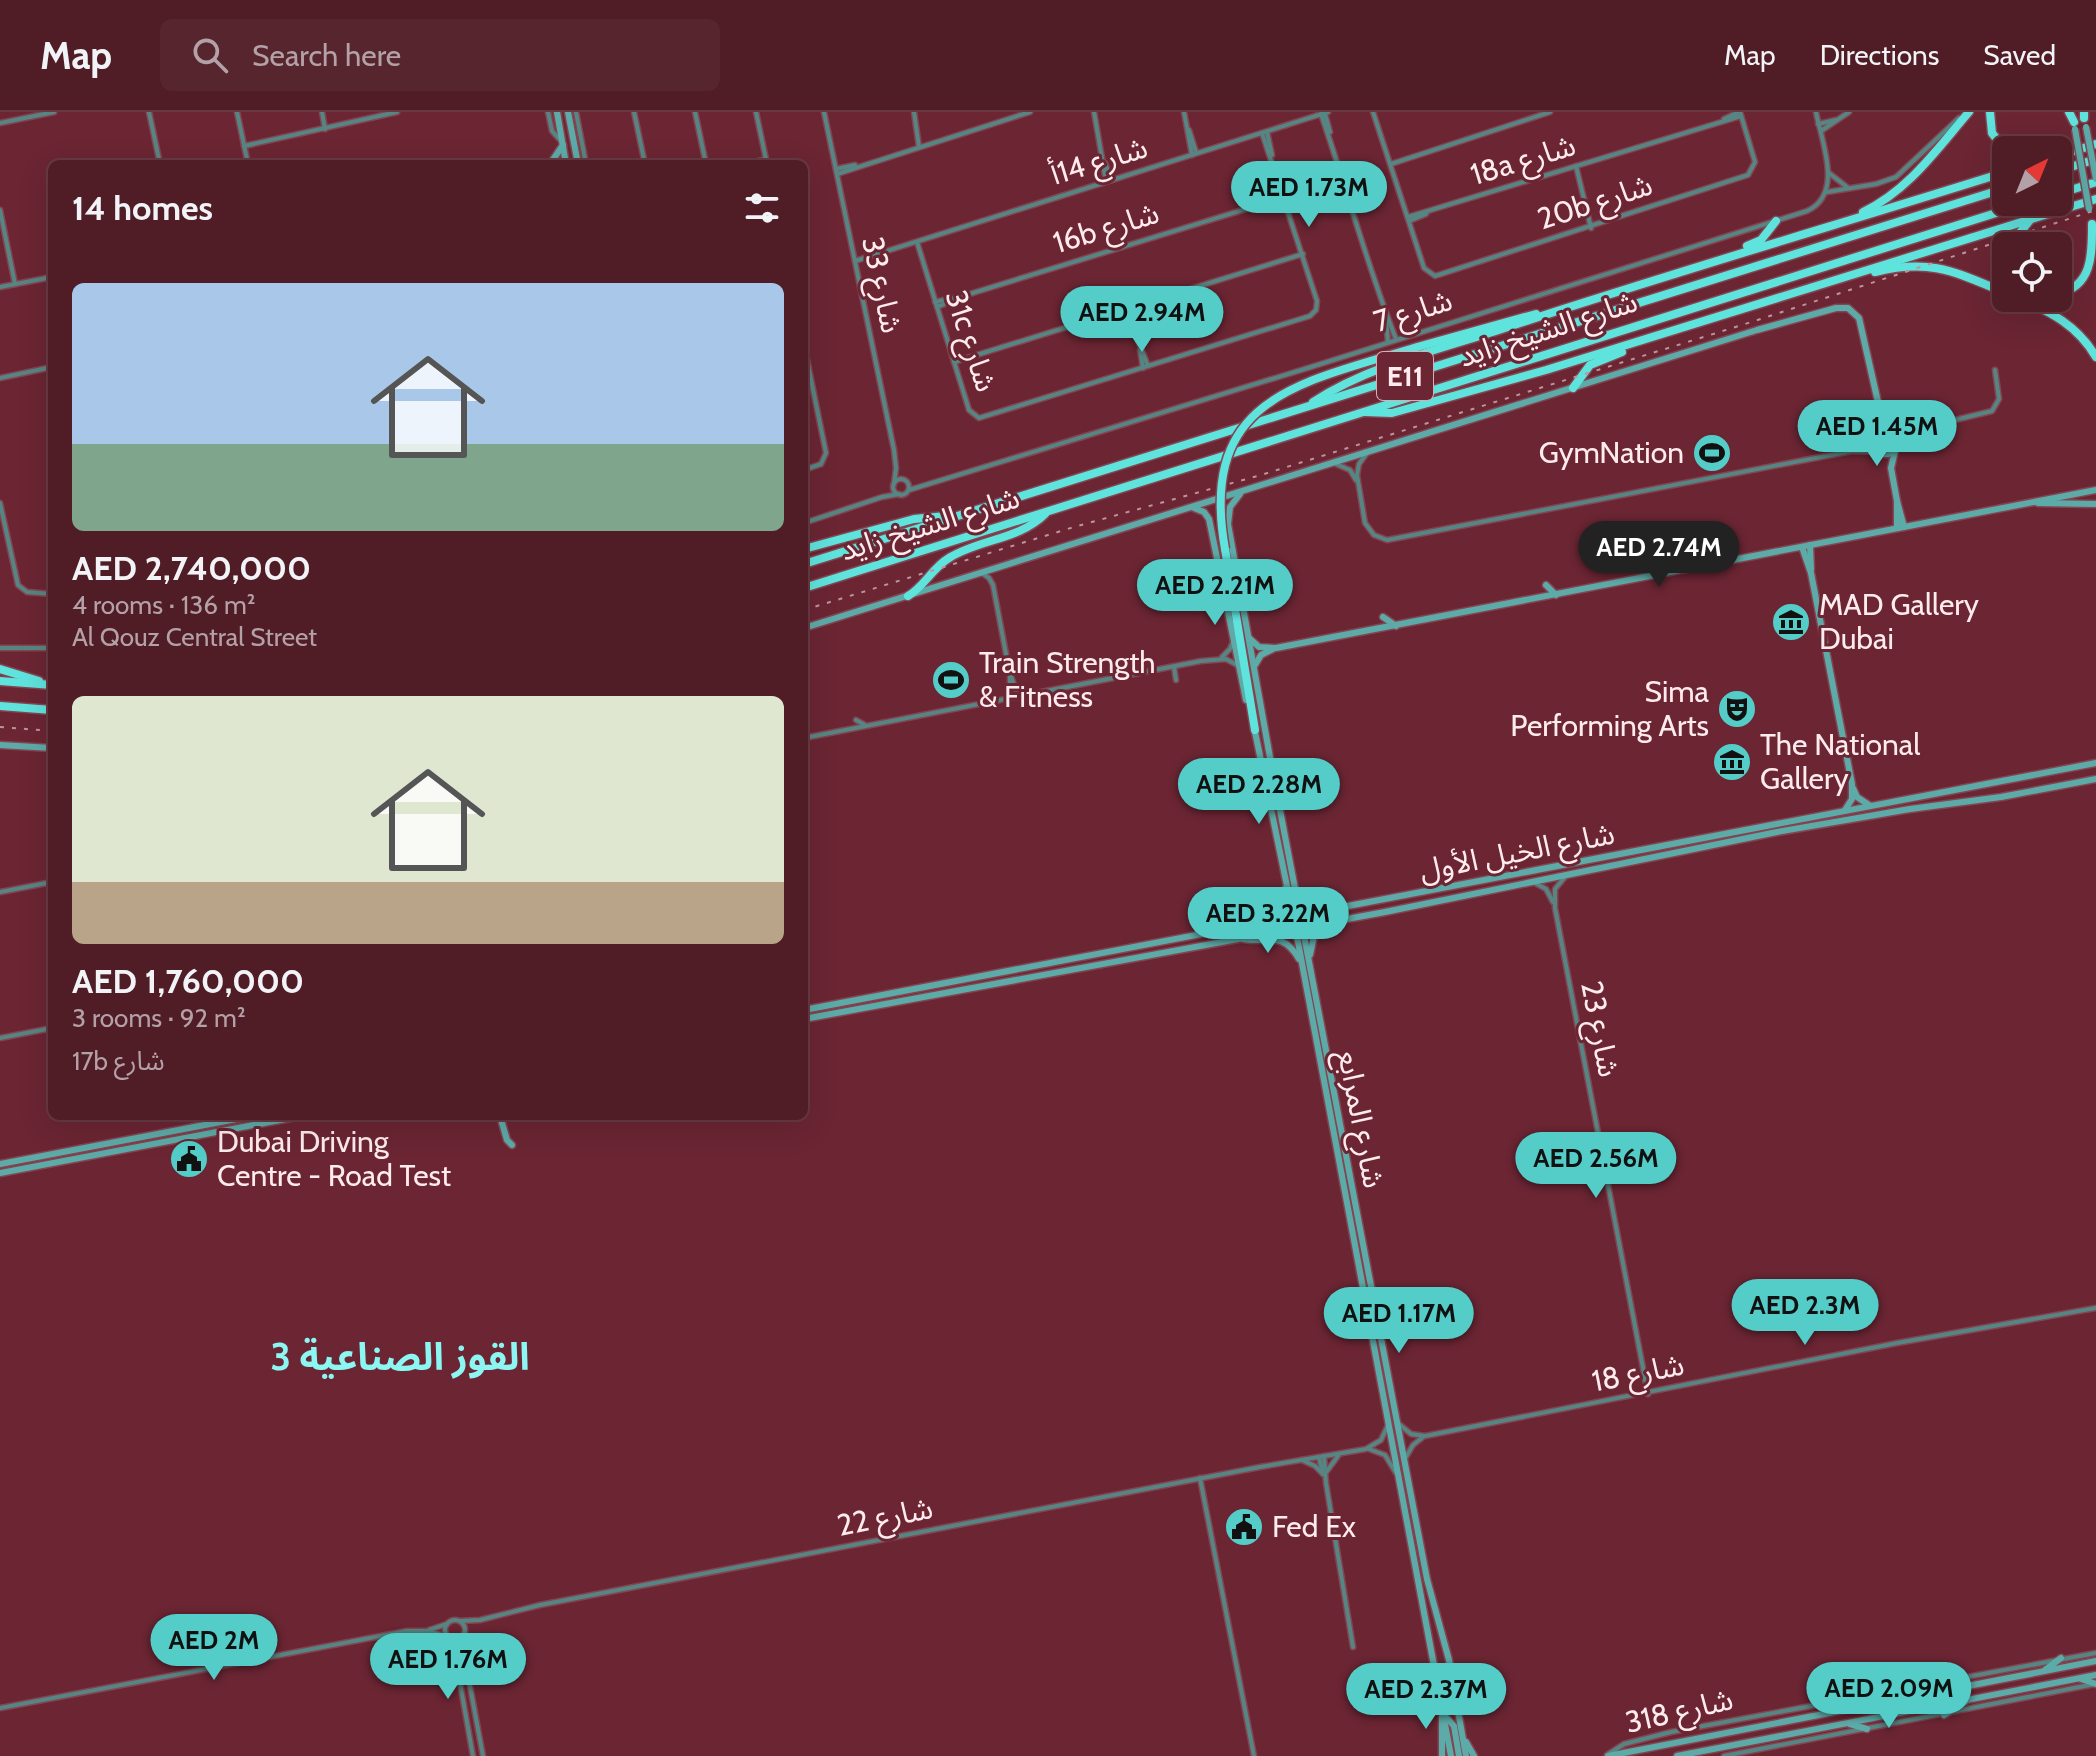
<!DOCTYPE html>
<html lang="en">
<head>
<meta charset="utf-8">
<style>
  body { margin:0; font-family:Cabin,"Noto Sans Arabic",sans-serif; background:#56252e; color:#f1f3f6; height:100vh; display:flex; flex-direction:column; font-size:30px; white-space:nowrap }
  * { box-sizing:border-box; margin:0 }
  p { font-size:26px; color:#b4a1a7 }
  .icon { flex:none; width:44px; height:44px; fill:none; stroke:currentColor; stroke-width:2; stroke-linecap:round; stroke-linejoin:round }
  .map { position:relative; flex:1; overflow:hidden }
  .side { position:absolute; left:48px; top:48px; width:760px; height:960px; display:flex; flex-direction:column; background:#501c26; border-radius:12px; box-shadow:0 8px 32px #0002,0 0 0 2px #673a43 }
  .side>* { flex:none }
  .needle { width:52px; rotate:43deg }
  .tools { position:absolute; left:1992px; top:24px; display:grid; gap:16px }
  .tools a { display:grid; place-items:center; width:80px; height:80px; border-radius:12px; background:#501c26; box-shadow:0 8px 32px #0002,0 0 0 2px #673a43; font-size:40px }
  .price { position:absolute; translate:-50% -68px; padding:0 18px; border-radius:28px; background:#54cdc8; color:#111; font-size:26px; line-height:52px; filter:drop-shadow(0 2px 4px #0008) }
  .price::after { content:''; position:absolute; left:50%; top:48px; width:24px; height:18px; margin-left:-12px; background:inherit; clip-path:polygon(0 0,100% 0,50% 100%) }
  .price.on { background:#222; color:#fff }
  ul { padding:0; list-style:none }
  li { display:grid; align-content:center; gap:16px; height:424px; padding:0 24px }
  li span { display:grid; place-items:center; height:248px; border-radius:12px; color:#555 }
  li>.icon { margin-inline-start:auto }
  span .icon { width:144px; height:144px; fill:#fffc; stroke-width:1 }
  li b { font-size:34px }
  h2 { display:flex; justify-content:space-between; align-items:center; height:96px; padding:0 24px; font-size:34px }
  header { display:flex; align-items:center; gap:48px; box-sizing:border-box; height:112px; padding:0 40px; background:#501c26; border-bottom:2px solid #673a43 }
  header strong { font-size:38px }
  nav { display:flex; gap:44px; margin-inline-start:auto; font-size:28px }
  .search { width:560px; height:72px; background:#56252e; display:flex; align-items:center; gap:20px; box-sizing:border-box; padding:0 28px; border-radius:12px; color:#b4a1a7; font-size:30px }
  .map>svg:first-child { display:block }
</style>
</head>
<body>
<header>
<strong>Map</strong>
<div class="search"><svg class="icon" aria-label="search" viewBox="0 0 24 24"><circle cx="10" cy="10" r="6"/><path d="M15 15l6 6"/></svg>Search here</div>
<nav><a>Map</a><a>Directions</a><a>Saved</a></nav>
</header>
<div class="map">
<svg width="2096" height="1644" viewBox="0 0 2096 1644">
  <rect width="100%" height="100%" fill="#6b2533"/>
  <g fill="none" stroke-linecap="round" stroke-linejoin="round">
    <!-- street casing -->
    <g stroke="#834551" stroke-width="7">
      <g id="street">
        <path d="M149,0L160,52"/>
        <path d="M237,0L248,52"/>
        <path d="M322,0L325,17"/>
        <path d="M548,0L552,19L561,29"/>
        <path d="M576,0L586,52"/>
        <path d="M634,0L645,52"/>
        <path d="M695,0L706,52"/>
        <path d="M756,0L767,52"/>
        <path d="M824,0L894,338L896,356L894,372"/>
        <path d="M914,0L919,35"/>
        <path d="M1094,0L1106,69"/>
        <path d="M1184,0L1192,43"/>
        <path d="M1373,0L1424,156L1435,164L1748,63L1755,50L1740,0"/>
        <path d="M1321,2C1347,77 1367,154 1396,227"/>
        <path d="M1325,2L1330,20"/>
        <path d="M1724,7L1739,0"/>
        <path d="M0,11L54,0"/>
        <path d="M1818,12L1836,8"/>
        <path d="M1189,18L1196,40"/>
        <path d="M1821,19L1849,0"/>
        <path d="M1267,20L1272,43"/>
        <path d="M244,34L397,0"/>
        <path d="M1105,51L1111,68"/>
        <path d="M746,52L766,47"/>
        <path d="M1391,52L1550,0"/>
        <path d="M1576,54L1591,116"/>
        <path d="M836,57L855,53"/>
        <path d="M1829,61L1847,75"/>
        <path d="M837,62L1030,0"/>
        <path d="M1827,80L1876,72L1896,65L1959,6"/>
        <path d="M0,98L15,172"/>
        <path d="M1408,105L1741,4"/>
        <path d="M1409,109L1426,102"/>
        <path d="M917,130L969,298L979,306L1310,204L1316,198L1317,189L1262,21"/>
        <path d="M855,149L1328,0"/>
        <path d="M0,175L52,165"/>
        <path d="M935,190L953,186"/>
        <path d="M937,195L963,184L1285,85"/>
        <path d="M1125,196L1148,254"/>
        <path d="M1386,208L1388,230"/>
        <path d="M804,233L826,341L821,352L804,358"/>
        <path d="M1140,238L1143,256"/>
        <path d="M954,250L1303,142"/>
        <path d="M0,266L52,255"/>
        <path d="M1893,320L1909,319L1992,299L1999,287L1995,258"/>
        <path d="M1898,334L1910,321"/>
        <path d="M1858,337L1874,326"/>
        <path d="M1367,341L1359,352L1357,363L1365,411L1374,423L1387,428L1852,339L1879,340"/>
        <path d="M1336,352L1350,358L1356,368"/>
        <circle cx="901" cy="375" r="8"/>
        <path d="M909,378L1311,255L1807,99C1844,82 1822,31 1816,0"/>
        <path d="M0,391L18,473L27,480L52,482"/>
        <path d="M804,411L882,385L899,382"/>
        <path d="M982,461L989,466L993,473L1010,563V586"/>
        <path d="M0,536H52"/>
        <path d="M1222,545L1230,537L1233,530"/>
        <path d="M1174,555L1176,568"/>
        <path d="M1011,564L1018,585"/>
        <path d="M856,608L865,613"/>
        <path d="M804,626L1201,549L1226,547L1237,553"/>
        <path d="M1565,765L1555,777V796L1648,1282"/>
        <path d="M1535,771L1546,777L1553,790"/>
        <path d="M0,780L52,770"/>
        <path d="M0,926L52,916"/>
        <path d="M1399,1312L1411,1322L1425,1324L1897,1231L2096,1196"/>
        <path d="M1369,1337L1385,1343L1396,1361"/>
        <path d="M1324,1344L1326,1371L1353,1535"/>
        <path d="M1319,1345L1323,1362"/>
        <path d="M1406,1345L1413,1333L1423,1325"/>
        <path d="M1302,1348L1315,1354L1323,1362"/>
        <path d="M1327,1359L1338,1344"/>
        <path d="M1200,1366L1254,1644"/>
        <circle cx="455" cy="1518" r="10"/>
        <path d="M460,1509L480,1508L540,1493L1260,1355L1366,1337L1381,1328L1388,1313"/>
        <path d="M429,1518L447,1512"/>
        <path d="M448,1525L455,1543L473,1644"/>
        <path d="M461,1526L483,1644"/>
        <path d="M0,1596L407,1519H427L448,1525"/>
        <path d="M1607,1643L1624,1632L1671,1620L2096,1541"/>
        <path d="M1724,1644L2095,1572"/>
      </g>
    </g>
    <!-- secondary casing -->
    <g stroke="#834551" stroke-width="9">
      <g id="secondary">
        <path d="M557,0L566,52"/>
        <path d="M568,0L578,52"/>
        <path d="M550,52L563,33"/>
        <path d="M1895,339L1891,356L1897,389V416"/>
        <path d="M1240,382L1230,395L1228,412L1271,651L1427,1467L1449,1548L1466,1644"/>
        <path d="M1897,389L1904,415"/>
        <path d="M2038,391L2096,392"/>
        <path d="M1194,396L1204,400L1209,407L1246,588"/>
        <path d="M1810,433L1811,457"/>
        <path d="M1802,435L1811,461L1852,672V687L1845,698"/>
        <path d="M1546,473L1556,483"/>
        <path d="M1383,505L1396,514"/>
        <path d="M804,516L1757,218L1836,196H1848L1859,206L1880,299L1887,314L1898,326L1895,339L1888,342H1881L1874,334V326L1880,319L1890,318"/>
        <path d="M1249,526L1259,535L1276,536L2096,378"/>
        <path d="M1255,553L1261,543L1273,537"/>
        <path d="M1254,615L1292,798L1451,1644"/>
        <path d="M0,633L52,636"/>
        <path d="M1853,676L1857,685L1869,693"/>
        <path d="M1297,782L1307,792L1324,798"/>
        <path d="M1269,808L1281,796L1285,777"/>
        <path d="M1243,827C1269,831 1283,819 1299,847"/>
        <path d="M1310,843L1314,824L1326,811"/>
        <path d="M804,898L2096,651"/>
        <path d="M804,907L1385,800L1777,720L1910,697L2001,685L2096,667"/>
        <path d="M500,1004L507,1028L512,1033"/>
        <path d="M0,1052L252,1004"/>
        <path d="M0,1061L301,1004"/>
        <path d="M2045,1558L2061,1546"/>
        <path d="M2081,1567L2096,1572"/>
        <path d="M1942,1568L1968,1573"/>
        <path d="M1443,1602L1454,1614L1459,1644"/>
        <path d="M1944,1603L1965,1590"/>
        <path d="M1442,1605V1644"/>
        <path d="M1850,1612L1867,1617"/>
        <path d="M1466,1630L1474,1644"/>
        <path d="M1608,1644L2096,1549"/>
        <path d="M1677,1644L2096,1563"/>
      </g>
    </g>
    <!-- highway casing -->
    <g stroke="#834551" stroke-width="11">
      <g id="highway">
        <path d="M1990,0L1992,21L2006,39"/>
        <path d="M2069,0L2074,10"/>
        <path d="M2084,0V6"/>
        <path d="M2058,44L2096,32"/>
        <path d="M2058,59L2096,47"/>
        <path d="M2058,82L2096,70"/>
        <path d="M1863,100C1908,79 1937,37 1969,0"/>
        <path d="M1747,134L1761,128L1776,109"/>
        <path d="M2014,134L2019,122L2030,108"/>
        <path d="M1875,160C1931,146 1955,160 2006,181"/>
        <path d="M2058,182C2093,174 2092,142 2092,112"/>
        <path d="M2018,186C2050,199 2078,214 2096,245"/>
        <path d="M1417,235L1536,202"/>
        <path d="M1573,276L1590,253L1622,240"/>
        <path d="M1313,290C1373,251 1450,235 1517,212C1679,159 1843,111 2006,60"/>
        <path d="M1365,300L1392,301L1546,258L2096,87"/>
        <path d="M804,437L914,407L946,404"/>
        <path d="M1225,437L1255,618"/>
        <path d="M804,452L2006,76"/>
        <path d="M804,476L2031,90"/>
        <path d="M908,484C925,474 932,456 949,446C979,427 1019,428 1045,402"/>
        <path d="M0,557L39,569"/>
        <path d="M0,569L52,573"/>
        <path d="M0,594L52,598"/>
      </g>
    </g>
    <!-- street -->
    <use href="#street" stroke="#568683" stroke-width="4"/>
    <!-- secondary -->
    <use href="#secondary" stroke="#5caba8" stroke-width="6"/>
    <!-- highway -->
    <use href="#highway" stroke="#5fe3dd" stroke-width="8"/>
    <!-- rail -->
    <g stroke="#be949c" stroke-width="2" stroke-dasharray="4 8" stroke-linecap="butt">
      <path d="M804,498L1074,415L1261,363L1742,213L2096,98"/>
      <path d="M0,615L52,619"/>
    </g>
    <!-- secondary-bridge casing -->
    <g stroke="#834551" stroke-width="9" stroke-linecap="butt">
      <g id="secondary-bridge">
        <path d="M2086,15L2096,67"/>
        <path d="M2075,17L2089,97"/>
      </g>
    </g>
    <!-- highway-bridge casing -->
    <g stroke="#834551" stroke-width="11" stroke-linecap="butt">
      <path id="highway-bridge" d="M1225,437C1198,284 1301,271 1417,235"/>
    </g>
    <!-- secondary-bridge -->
    <use href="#secondary-bridge" stroke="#5caba8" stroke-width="6"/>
    <!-- highway-bridge -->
    <use href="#highway-bridge" stroke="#5fe3dd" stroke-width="8"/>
  </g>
  <!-- icons -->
  <defs>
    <g id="stadium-disc" transform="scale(2)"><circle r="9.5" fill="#54cdc8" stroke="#6b2533"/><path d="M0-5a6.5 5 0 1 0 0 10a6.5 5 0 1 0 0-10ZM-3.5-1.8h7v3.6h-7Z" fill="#111"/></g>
    <g id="museum-disc" transform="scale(2)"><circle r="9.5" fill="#54cdc8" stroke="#6b2533"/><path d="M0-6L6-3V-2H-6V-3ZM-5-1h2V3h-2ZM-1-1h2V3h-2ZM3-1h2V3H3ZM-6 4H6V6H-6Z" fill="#111"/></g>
    <g id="theatre-disc" transform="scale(2)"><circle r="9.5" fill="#54cdc8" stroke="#6b2533"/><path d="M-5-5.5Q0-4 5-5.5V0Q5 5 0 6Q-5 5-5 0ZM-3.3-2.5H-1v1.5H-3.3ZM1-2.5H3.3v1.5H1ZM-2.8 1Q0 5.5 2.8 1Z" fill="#111"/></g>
    <g id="civic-disc" transform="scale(2)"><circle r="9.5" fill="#54cdc8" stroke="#6b2533"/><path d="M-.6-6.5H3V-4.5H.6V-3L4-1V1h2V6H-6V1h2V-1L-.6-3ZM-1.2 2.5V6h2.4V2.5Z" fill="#111"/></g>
  </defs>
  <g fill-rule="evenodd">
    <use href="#stadium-disc" x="1712" y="341"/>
    <use href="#museum-disc" x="1791" y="510"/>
    <use href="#stadium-disc" x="951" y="568"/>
    <use href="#theatre-disc" x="1737" y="597"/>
    <use href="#museum-disc" x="1732" y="650"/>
    <use href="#civic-disc" x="189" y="1047"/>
    <use href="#civic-disc" x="1244" y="1415"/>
  </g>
  <g text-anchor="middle" stroke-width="6" stroke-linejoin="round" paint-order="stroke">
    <!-- shield labels -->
    <rect fill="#6b2533" stroke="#d2b0b5" stroke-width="2" x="1377" y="240" width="56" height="48" rx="6"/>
    <g font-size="28" font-weight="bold" fill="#feebed">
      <text x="1405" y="274">E11</text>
    </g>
    <!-- street labels -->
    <g font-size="30" fill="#feebed" stroke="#6b2533">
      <text transform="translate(1523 48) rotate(-17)" y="10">18a شارع</text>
      <text transform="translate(1099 49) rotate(-17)" y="10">شارع 14أ</text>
      <text transform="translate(1595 90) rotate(-18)" y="10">20b شارع</text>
      <text transform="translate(1106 116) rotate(-17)" y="10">16b شارع</text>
      <text transform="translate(882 173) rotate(78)" y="10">شارع 33</text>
      <text transform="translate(1413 199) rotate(-17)" y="10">شارع 7</text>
      <text transform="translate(1548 217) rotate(-18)" y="10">شارع الشيخ زايد</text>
      <text transform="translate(971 229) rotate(72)" y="10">31c شارع</text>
      <text transform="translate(930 412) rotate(-17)" y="10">شارع الشيخ زايد</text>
      <text transform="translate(1517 740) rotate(-11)" y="10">شارع الخيل الأول</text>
      <text transform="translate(1600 917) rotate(79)" y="10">شارع 23</text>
      <text transform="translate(1361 1007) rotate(79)" y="10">شارع المرابع</text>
      <text transform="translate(1638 1261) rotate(-11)" y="10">شارع 18</text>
      <text transform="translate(885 1405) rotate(-11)" y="10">شارع 22</text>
      <text transform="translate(1679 1599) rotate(-13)" y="10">شارع 318</text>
    </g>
    <!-- poi labels -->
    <g font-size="30" fill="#feebed" stroke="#6b2533" text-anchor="start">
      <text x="1684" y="351" text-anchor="end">GymNation</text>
      <text x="1819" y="503">MAD Gallery<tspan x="1819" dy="34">Dubai</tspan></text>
      <text x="979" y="561">Train Strength<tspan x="979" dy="34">&amp; Fitness</tspan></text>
      <text x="1709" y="590" text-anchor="end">Sima<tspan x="1709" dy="34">Performing Arts</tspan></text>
      <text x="1760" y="643">The National<tspan x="1760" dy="34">Gallery</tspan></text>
      <text x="217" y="1040">Dubai Driving<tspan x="217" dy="34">Centre - Road Test</tspan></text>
      <text x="1272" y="1425">Fed Ex</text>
    </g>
    <!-- district labels -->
    <g font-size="38" font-weight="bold" fill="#8cf7f2" stroke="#6b2533">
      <text x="400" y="1258">القوز الصناعية 3</text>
    </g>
  </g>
</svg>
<div class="tools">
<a><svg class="needle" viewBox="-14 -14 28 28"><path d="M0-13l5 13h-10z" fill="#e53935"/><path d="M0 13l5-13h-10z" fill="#b4a1a7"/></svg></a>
<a><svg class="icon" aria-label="locate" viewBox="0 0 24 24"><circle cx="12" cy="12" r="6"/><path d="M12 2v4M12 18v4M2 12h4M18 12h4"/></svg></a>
</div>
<b class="price" style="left:1309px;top:117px">AED 1.73M</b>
<b class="price" style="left:1142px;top:242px">AED 2.94M</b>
<b class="price" style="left:1877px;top:356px">AED 1.45M</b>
<b class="price on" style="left:1659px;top:477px">AED 2.74M</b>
<b class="price" style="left:1215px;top:515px">AED 2.21M</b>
<b class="price" style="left:1259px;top:714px">AED 2.28M</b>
<b class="price" style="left:1268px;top:843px">AED 3.22M</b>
<b class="price" style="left:1596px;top:1088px">AED 2.56M</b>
<b class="price" style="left:1805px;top:1235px">AED 2.3M</b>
<b class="price" style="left:1399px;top:1243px">AED 1.17M</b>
<b class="price" style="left:214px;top:1570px">AED 2M</b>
<b class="price" style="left:448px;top:1589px">AED 1.76M</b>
<b class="price" style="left:1889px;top:1618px">AED 2.09M</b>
<b class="price" style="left:1426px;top:1619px">AED 2.37M</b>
<section class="side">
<h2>14 homes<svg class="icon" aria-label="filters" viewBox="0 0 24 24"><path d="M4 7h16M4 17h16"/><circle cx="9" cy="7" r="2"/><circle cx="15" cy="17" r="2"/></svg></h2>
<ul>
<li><span style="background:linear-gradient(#a9c7e8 65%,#7fa58c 0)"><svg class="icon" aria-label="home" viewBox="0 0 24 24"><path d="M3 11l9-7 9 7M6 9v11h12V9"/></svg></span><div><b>AED 2,740,000</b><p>4 rooms · 136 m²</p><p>Al Qouz Central Street</p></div></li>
<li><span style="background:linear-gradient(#dfe7d0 75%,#b9a48a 0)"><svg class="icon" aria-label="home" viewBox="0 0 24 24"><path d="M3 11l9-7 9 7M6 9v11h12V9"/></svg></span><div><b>AED 1,760,000</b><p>3 rooms · 92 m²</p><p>17b شارع</p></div></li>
</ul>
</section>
</div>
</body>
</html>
